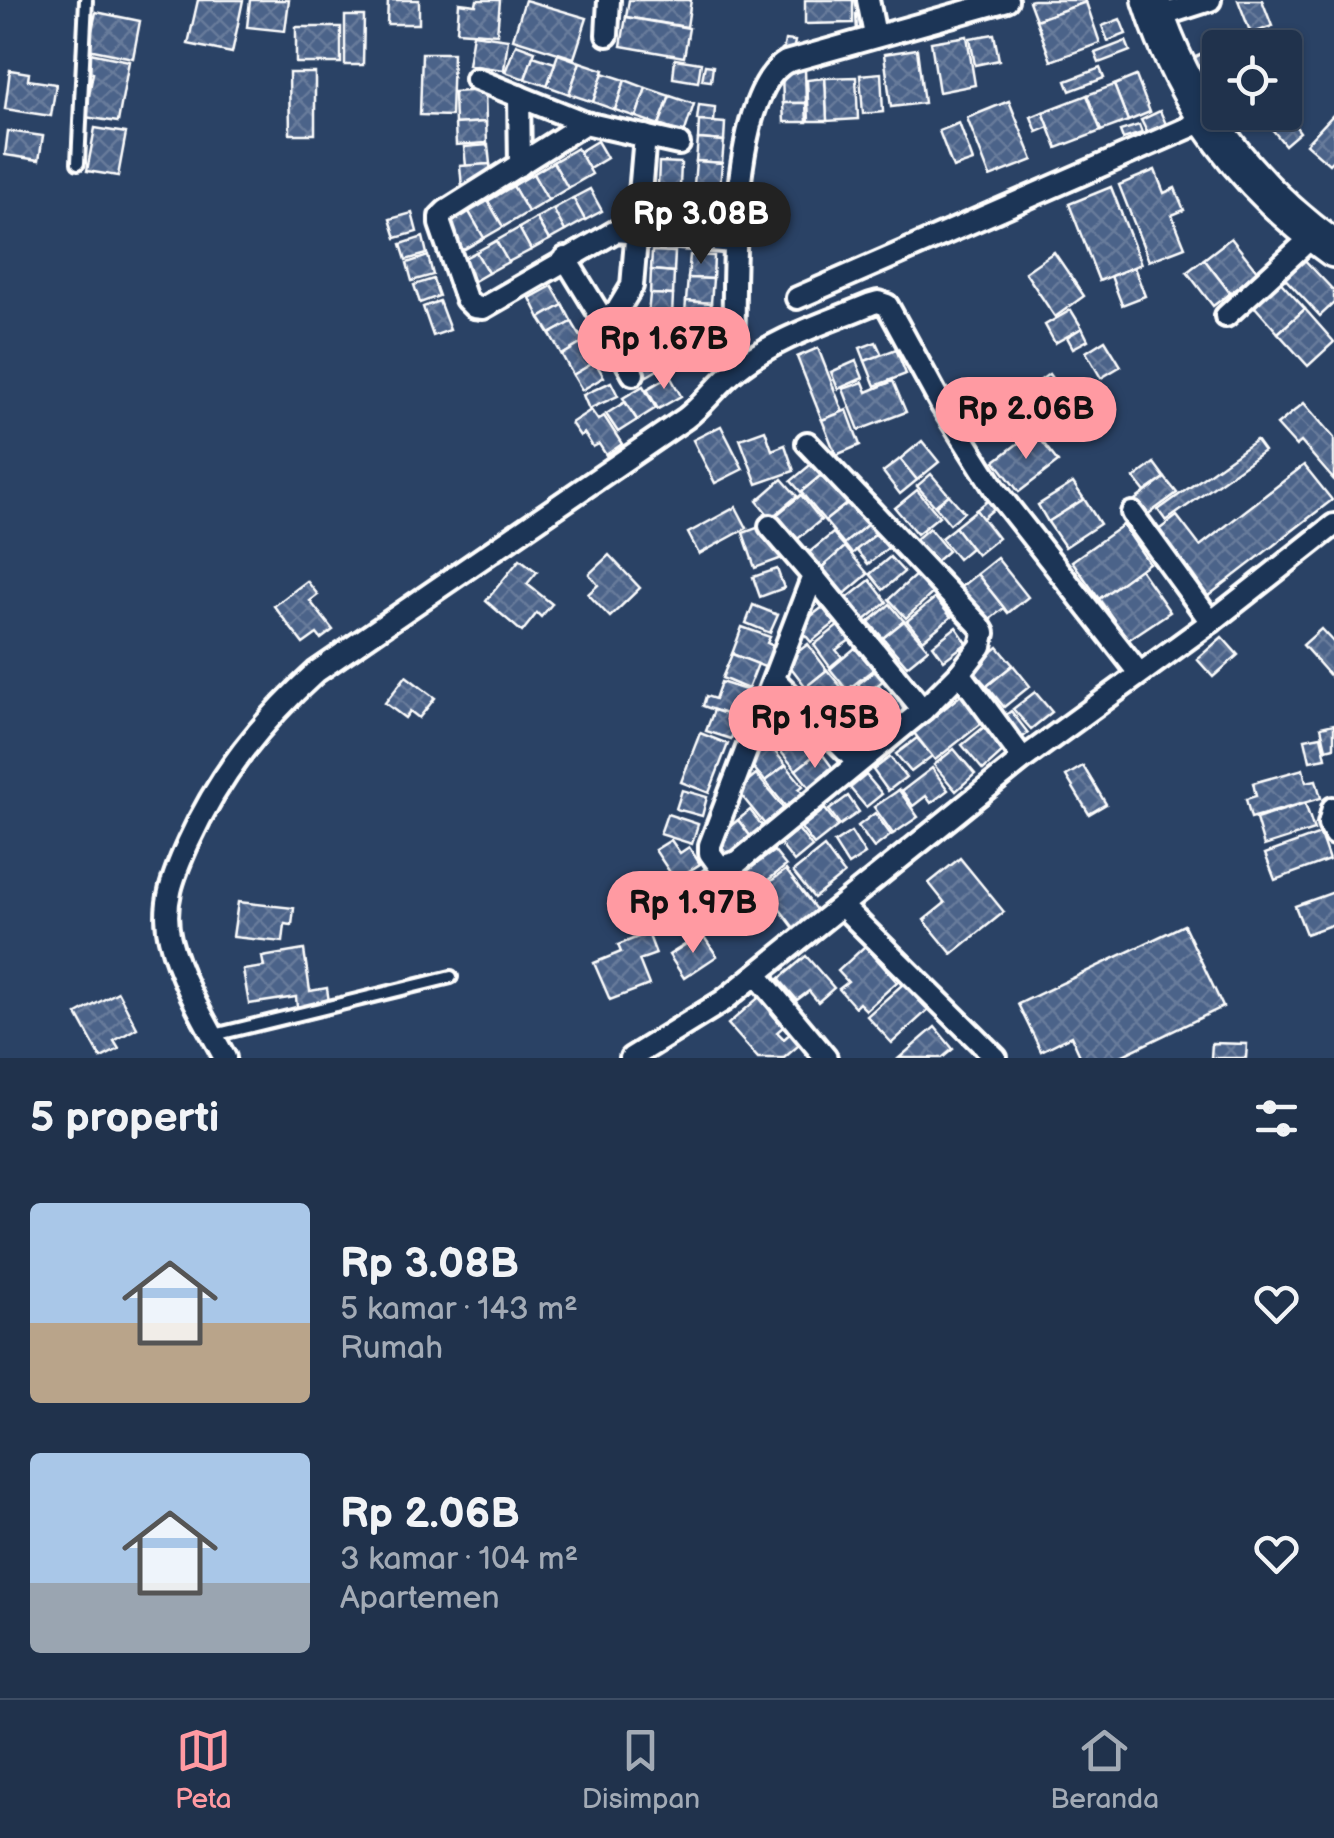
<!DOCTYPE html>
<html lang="id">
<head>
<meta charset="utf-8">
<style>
  body { margin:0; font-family:"Balsamiq Sans",sans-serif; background:#2d3e56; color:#f1f3f6; height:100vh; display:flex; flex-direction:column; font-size:38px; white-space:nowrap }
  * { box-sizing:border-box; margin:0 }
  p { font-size:32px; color:#a2aab5 }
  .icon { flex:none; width:55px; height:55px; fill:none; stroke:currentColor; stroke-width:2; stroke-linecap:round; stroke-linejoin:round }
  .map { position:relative; height:1058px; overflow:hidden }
  .panel { display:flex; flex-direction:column; background:#20324c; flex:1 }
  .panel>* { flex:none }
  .tools { position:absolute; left:1202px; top:30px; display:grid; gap:20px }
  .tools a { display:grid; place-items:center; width:100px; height:100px; border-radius:10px; background:#20324c; box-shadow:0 2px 8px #0004,0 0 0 2px #3d4d64; font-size:50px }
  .price { position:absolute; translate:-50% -85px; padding:0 22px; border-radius:35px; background:#ff9aa2; color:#111; font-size:32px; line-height:65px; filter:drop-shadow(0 2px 5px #0008) }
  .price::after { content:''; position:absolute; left:50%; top:60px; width:30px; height:22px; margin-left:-15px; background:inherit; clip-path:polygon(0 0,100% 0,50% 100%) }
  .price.on { background:#222; color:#fff }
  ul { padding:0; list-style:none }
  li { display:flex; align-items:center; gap:30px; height:250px; padding:0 30px }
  li span { display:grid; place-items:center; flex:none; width:280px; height:200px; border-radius:10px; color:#555 }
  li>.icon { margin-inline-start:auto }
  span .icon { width:120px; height:120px; fill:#fffc; stroke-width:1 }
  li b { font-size:42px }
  h2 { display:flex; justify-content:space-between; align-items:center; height:120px; padding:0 30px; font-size:42px }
  .dock { display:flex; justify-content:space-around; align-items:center; height:140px; border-top:2px solid #3d4d64; background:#20324c; font-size:28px; color:#a2aab5 }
  .dock a { display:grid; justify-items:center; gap:5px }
  .dock .on { color:#ff9aa2 }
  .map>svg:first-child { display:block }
</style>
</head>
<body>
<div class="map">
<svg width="1334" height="1058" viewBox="0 0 1334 1058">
  <defs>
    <pattern id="building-cross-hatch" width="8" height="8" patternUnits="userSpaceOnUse" patternTransform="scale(2.5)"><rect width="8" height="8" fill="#4c6489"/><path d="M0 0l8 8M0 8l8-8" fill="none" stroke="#677b9b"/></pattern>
  </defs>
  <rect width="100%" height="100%" fill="#2a4265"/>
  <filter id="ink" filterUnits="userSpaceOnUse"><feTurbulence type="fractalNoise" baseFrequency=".01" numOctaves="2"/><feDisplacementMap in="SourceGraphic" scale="20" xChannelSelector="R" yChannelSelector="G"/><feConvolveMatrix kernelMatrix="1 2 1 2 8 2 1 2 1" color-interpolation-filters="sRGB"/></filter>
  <g filter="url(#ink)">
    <!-- building -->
    <g fill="url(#building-cross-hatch)" stroke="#fff" stroke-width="2.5">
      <path d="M198,0H243L232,53L188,44Z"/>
      <path d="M250,0H289L285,31L247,27Z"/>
      <path d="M388,0H419V24H387Z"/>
      <path d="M477,0H500L497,34L457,31L459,3L476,5Z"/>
      <path d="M525,0L587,18L574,58L513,39Z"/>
      <path d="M629,0H691L687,27L626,17Z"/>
      <path d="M805,0H853V23L805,24Z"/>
      <path d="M1033,0H1085L1086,2L1036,20L1029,1Z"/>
      <path d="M1238,0H1262L1272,26L1251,34Z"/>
      <path d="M1086,2L1100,43L1051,61L1036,20Z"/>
      <path d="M96,12L140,21L133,58L88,49Z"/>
      <path d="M856,14H866L867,31L857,32Z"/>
      <path d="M345,16H364L363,65H345Z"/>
      <path d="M626,17L689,28L684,57L621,46Z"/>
      <path d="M1120,19L1126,34L1108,41L1102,26Z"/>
      <rect x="296" y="27" width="45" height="36"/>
      <path d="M473,34L508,39L504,70L468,65Z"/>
      <path d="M994,34L999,60L975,65L970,38Z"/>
      <path d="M967,36L975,85L939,92L931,42Z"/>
      <path d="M785,40L795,41L793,52L783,51Z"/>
      <path d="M1126,41L1130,51L1099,63L1095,53Z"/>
      <path d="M516,44L535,51L525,79L505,72Z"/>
      <path d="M1222,45L1220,112H1246L1223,123L1193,58Z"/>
      <path d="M917,49L924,103L891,107L884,54Z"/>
      <path d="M90,53L129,61L118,122L85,117L93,73L86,72Z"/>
      <path d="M422,53H453L451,116L420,115Z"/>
      <path d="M558,54L580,62L569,94L547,86Z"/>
      <path d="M533,56L555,63L547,86L525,79Z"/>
      <path d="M675,59L701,63L698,82L673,78Z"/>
      <path d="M580,62L604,70L593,102L569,94Z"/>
      <path d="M705,65L713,66L711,81L702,80Z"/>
      <path d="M1100,68L1104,78L1070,91L1066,81Z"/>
      <path d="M805,69L806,103H783L782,70Z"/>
      <path d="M10,70L29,73L28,80L56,84L51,116L5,109Z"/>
      <path d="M289,73H315V134H290Z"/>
      <path d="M603,73L625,80L615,110L593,102Z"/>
      <path d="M881,73L883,112L863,114L860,75Z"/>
      <path d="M1136,76L1150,112L1128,121L1114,85Z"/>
      <path d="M856,77L858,119L827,121L825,78Z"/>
      <path d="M825,78L827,121H809L807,80Z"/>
      <path d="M625,80L646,88L636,117L615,110Z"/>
      <path d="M1114,85L1128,121L1101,131L1087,95Z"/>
      <path d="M646,88L670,96L659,125L636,117Z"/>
      <path d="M485,90L486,122L455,124L454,92Z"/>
      <path d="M1087,95L1101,131L1057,148L1043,112Z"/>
      <path d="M670,96L694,104L684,134L659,125Z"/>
      <path d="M1009,101L1033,160L990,177L967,118Z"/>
      <path d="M783,103H806L807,122H784Z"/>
      <path d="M699,105L715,107L714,122L697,120Z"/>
      <path d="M1160,111L1166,124L1147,132L1141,120Z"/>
      <path d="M1043,112L1049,127L1037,132L1031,117Z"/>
      <path d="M1281,112H1285L1300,132L1285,145L1267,123Z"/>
      <path d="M1334,114V159L1329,164L1306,144Z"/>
      <path d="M699,121L725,123L724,141L698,139Z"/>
      <path d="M486,122L487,143L456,145L455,124Z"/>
      <path d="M959,123L973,161L953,168L939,131Z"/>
      <path d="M1139,125L1142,133L1123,139L1120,131Z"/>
      <path d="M95,128L126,133L118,176L87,171Z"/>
      <path d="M8,131L43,136L39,160L5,155Z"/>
      <path d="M698,139L724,141L722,163L696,161Z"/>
      <path d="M597,141L607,158L589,169L579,152Z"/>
      <path d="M488,145L490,164L466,166L464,147Z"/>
      <path d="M577,148L592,174L568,188L553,162Z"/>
      <path d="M696,161L722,163L720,187L694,185Z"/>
      <path d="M553,162L568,188L548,200L533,174Z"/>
      <path d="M659,162L681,163L680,187L658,186Z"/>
      <path d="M490,164L491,174L470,186L462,187L460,166Z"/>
      <path d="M1155,170L1164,193L1175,188L1184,210L1172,215L1185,247L1149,261L1119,185Z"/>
      <path d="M533,174L548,200L528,212L513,186Z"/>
      <path d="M694,185L720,187L716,228L691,227Z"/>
      <path d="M513,186L528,212L503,227L488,201Z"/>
      <path d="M658,186L680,187L679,207L657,206Z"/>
      <path d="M1111,187L1141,264L1099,281L1069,204Z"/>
      <path d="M590,189L602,211L585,220L573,198Z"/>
      <path d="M573,198L585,220L565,231L553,209Z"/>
      <path d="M488,201L503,227L484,238L469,212Z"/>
      <path d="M657,206L679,207L678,226L656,225Z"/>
      <path d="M553,209L565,231L549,240L536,218Z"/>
      <path d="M469,212L484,238L463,250L448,225Z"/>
      <path d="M412,213L417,232L396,238L390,219Z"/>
      <path d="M536,218L549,240L531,250L519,228Z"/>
      <path d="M519,228L531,250L508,262L496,241Z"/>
      <path d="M423,237L427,254L406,260L401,244Z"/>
      <path d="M1231,238L1258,272L1230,293L1204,259Z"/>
      <path d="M496,241L508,262L488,273L476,252Z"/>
      <path d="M652,251L675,252L674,272L651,270Z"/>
      <path d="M476,252L488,273L469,284L457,262Z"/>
      <path d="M1054,252L1084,296L1055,317L1025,272Z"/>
      <path d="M1299,254L1334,291V303L1320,316L1279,272Z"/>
      <path d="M690,255L714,256L713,279L688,278Z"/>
      <path d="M428,256L433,275L412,281L407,263Z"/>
      <path d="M1204,259L1230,293L1213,306L1187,272Z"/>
      <path d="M1134,267L1145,296L1122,305L1111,276Z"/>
      <path d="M651,270L674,272L673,295L650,294Z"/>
      <path d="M1274,275L1305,309L1278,333L1247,298Z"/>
      <path d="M688,278L713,279L711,303L686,301Z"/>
      <path d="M433,279L439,296L420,303L414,285Z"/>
      <path d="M552,286L563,305L540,318L530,298Z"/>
      <path d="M650,294L673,295L672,316L648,315Z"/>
      <path d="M439,301L450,330L433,336L423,307Z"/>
      <path d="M686,301L711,303L709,326L684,324Z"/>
      <path d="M563,305L572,322L550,334L540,318Z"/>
      <path d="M1305,309L1334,342L1308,366L1278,333Z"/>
      <path d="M1071,310L1082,328L1055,343L1045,325Z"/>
      <path d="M638,312L649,330L628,342L617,324Z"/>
      <path d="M572,322L584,342L562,355L550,334Z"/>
      <path d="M1082,328L1088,340L1073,348L1067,337Z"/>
      <path d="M649,330L659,347L638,359L628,342Z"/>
      <path d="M1105,340L1121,366L1101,378L1086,352Z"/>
      <path d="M584,342L595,362L573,375L562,355Z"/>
      <path d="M876,342L882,355L865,361L860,348Z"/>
      <path d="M659,347L669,363L647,376L638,359Z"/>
      <path d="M818,348L843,412L822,420L797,357Z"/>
      <path d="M896,349L906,374L875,386L865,361Z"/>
      <path d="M856,361L863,378L838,389L831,372Z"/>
      <path d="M595,362L604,377L582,390L573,375Z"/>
      <path d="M1049,374L1075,410L1045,431L1019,396Z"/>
      <path d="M670,376L681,396L658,409L647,389Z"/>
      <path d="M893,381L906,412L859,430L843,389L863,382L867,392Z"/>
      <path d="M611,382L618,396L589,409L583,395Z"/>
      <path d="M643,386L656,408L637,420L623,398Z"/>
      <path d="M625,402L637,420L618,432L606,414Z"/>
      <path d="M1304,403L1334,438V480L1301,442L1296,446L1277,425Z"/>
      <path d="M591,410L598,420L604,416L622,444L606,455L599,444L593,447L584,433L580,436L571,423Z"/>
      <path d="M847,410L860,445L836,455L822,420Z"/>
      <path d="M721,426L743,469L715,483L693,440Z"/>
      <path d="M765,430L772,450L785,445L794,471L757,484L740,439Z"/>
      <path d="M1034,431L1058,462L1019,492L995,461Z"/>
      <path d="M1256,440L1264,451L1166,521L1158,510Z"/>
      <path d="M922,441L939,462L917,480L900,459Z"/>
      <path d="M900,459L917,480L900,494L883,472Z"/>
      <path d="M815,461L825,472L801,492L791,481Z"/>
      <path d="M1154,463L1165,478L1145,492L1134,478Z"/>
      <path d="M1304,465L1332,500L1203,600L1152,535L1177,516L1200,546Z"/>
      <path d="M825,472L849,502L825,521L801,492Z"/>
      <path d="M931,474L949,495L935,506L917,486Z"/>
      <path d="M1165,478L1177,493L1143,518L1132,502Z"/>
      <path d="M782,479L797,496L771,518L757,501Z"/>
      <path d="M1073,483L1084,499L1048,522L1038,505Z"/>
      <path d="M917,490L939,516L917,534L895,508Z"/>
      <path d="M801,495L821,520L794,542L774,517Z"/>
      <path d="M949,495L964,512L950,524L935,506Z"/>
      <path d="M990,499L996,507L982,519L976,510Z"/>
      <path d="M1084,499L1100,524L1065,547L1048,522Z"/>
      <path d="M849,502L868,524L844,544L825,521Z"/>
      <path d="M736,507L747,528L699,554L688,533Z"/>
      <path d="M976,510L998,538L977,555L955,527Z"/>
      <path d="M868,524L876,534L852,554L844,544Z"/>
      <path d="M765,525L774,550L781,548L785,557L755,568L743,533Z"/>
      <path d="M1123,525L1149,563L1099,599L1072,561Z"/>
      <path d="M955,527L971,548L958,559L941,538Z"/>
      <path d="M929,528L948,551L932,565L913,542Z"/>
      <path d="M833,533L845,547L819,570L806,555Z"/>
      <path d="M876,534L888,548L868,564L856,550Z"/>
      <path d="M845,547L868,574L842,596L819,570Z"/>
      <path d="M609,555L640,588L610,617L588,594L598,585L589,574Z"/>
      <path d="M890,557L904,572L883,590L870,574Z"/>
      <path d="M997,558L1028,597L1008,613L977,574Z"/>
      <path d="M520,559L537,572L527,584L552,604L541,617L537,613L522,632L486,601Z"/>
      <path d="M777,569L784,588L760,597L753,577Z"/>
      <path d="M1140,569L1170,612L1128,640L1099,599Z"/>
      <path d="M917,574L934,592L906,618L889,599Z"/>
      <path d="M977,574L1004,608L985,623L958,589Z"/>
      <path d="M870,580L887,602L864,621L846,599Z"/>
      <path d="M307,581L318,595L310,601L333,630L321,639L317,634L303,644L274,606Z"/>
      <path d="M935,598L951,617L923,640L907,621Z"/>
      <path d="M890,604L904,621L883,638L869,622Z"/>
      <path d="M753,605L778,615L770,633L746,623Z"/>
      <path d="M823,607L835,623L811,642L798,626Z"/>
      <path d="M904,621L928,649L907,666L883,638Z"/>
      <path d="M839,625L850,640L836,650L842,657L830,667L814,645Z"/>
      <path d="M742,627L770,637L767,643L776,647L767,668L732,654Z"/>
      <path d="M956,627L967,643L944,660L933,645Z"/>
      <path d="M1321,629L1334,643V680L1303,645Z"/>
      <path d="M1222,637L1238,655L1213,677L1197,659Z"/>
      <path d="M808,644L827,670L806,687L786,661Z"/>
      <path d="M998,647L1013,665L987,686L971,669Z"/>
      <path d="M855,648L860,654L865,650L878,666L847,690L830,669Z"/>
      <path d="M732,654L758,664L748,689L722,678Z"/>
      <path d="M1013,665L1030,686L1004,707L987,686Z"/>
      <path d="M827,670L842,688L820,705L806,687Z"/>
      <path d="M876,670L884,680L866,694L858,684Z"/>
      <path d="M406,676L435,698L419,718L410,711L405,718L385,703Z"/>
      <path d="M721,682L755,693L745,721L703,706L706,696L715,699Z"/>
      <path d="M878,685L886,696L862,713L847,693L855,686L863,697Z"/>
      <path d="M842,688L859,711L837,728L820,705Z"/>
      <path d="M893,691L908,717L884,735L867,711Z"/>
      <path d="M1035,692L1052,712L1031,729L1013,709Z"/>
      <path d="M961,695L982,723L935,760L914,733Z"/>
      <path d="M714,710L738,718L731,739L706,731Z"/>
      <path d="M787,711L800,727L782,742L769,726Z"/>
      <path d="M859,711L875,732L853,748L837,728Z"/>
      <path d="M1011,711L1028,733L1014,744L997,722Z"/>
      <path d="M1334,724V747L1326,749L1321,727Z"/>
      <path d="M800,727L820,751L796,770L777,747Z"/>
      <path d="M984,727L1004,751L983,770L962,745Z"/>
      <path d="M700,733L728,744L709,793L681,782Z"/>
      <path d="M1321,736L1326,758L1310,761L1305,739Z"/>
      <path d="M917,738L932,756L911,772L896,754Z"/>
      <path d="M767,742L786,765L765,781L746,759Z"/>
      <path d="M954,749L975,774L956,791L934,765Z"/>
      <path d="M820,751L832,767L819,778L825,785L814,793L796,770Z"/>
      <path d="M890,757L906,777L888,791L873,770Z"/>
      <path d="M786,765L803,786L799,789L803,793L786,807L765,781Z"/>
      <path d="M1083,766L1106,804L1089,814L1066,776Z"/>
      <path d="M932,768L948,790L931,803L926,796L913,806L902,791Z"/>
      <path d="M1303,769L1306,782L1316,780L1321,798L1251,818L1246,799L1256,796L1253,783Z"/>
      <path d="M756,774L787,812L767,827L737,790Z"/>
      <path d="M866,775L882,794L866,807L850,788Z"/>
      <path d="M682,790L707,797L702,816L676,809Z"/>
      <path d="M899,790L918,817L893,834L874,807Z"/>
      <path d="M848,796L859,812L840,825L829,810Z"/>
      <path d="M1305,803L1314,830L1264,846L1256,819Z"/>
      <path d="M825,809L838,826L814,845L801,828Z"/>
      <path d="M750,810L763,827L751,837L738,820Z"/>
      <path d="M875,813L891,835L874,848L858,826Z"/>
      <path d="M667,814L698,824L692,844L660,834Z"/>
      <path d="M738,820L751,837L727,856L714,839Z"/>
      <path d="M798,829L812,847L794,862L780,844Z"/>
      <path d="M851,832L865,854L848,865L834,843Z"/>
      <path d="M1320,834L1329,860L1275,880L1265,854Z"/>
      <path d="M671,840L680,853L689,847L700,864L675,880L655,850Z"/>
      <path d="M824,847L844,874L814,898L793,872Z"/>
      <path d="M774,851L786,866L759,887L747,871Z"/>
      <path d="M960,858L1004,912L952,954L924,920L945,903L929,883Z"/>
      <path d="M711,864L724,882L705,896L692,878Z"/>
      <path d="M786,870L817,911L794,928L763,887Z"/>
      <path d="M754,886L762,924L712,934L705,897Z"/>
      <path d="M1334,892V924L1306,934L1295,906Z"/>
      <path d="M238,902L294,908L292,925L285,924L283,942L233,937Z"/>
      <path d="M1184,925L1223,1007L1117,1058H1081L1071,1036L1041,1051L1018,1004Z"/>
      <path d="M648,933L656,954L639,960L649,985L610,1000L594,963L621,952L618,945Z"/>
      <path d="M702,934L717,956L684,978L669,955Z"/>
      <path d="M865,946L897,982L866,1010L859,1003L855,1007L839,989L848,982L838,971Z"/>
      <path d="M304,950L310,991L327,988L329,1002L297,1007L296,997L249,1004L243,970L264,967L262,957Z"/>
      <path d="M806,956L834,988L818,1002L809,991L797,1000L779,979Z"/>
      <path d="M903,984L928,1010L892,1043L867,1016Z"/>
      <path d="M118,992L137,1028L114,1041L119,1049L101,1058L77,1014Z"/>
      <path d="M764,993L777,1008L771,1013L783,1027L777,1032L784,1039L795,1029L805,1040L784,1058H758L728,1024Z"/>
      <path d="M935,1027L953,1049L942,1058H899Z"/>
      <path d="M1212,1043L1247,1044L1246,1058H1211Z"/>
    </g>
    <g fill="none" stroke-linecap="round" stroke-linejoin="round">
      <!-- service casing -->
      <g stroke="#fff" stroke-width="18">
        <g id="service">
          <path d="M78,163L86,0"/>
          <path d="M214,1035L451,977"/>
        </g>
      </g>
      <!-- minor casing -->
      <g stroke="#fff" stroke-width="28">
        <g id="minor">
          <path d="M868,0L875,35"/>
          <path d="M1157,17L1210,0"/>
          <path d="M607,35L609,0"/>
          <path d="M476,79L585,123"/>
          <path d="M519,96L520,165"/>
          <path d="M679,144L585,123L446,211L440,217V224L466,299L474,307L483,308L616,231L733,242"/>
          <path d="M565,258L603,320L617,311L632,286L645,136"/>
          <path d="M797,298L1206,120"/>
          <path d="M1226,316L1314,235"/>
          <path d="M603,320L633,374"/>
          <path d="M734,371C734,306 726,97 786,62L1007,0"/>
          <path d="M807,443L980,626L984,633L981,646L960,673"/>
          <path d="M1132,513L1211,622"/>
          <path d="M770,526L813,576L710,845V853L720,867L738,862L923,710L960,673L1023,759"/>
          <path d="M813,576L923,710"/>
          <path d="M775,680L857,762"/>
          <path d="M1333,808L1329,824L1334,834"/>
          <path d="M842,906L996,1058"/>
          <path d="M757,975L826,1058"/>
          <path d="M225,1058C205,1021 180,980 170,939C161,905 174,874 188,843C219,775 261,722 316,672L686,418C705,403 719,383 737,369C775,338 826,323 871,304L878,302L887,305L941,404L996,491L1139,673"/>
          <path d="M631,1058L723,1001L1023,759L1211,622L1334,525"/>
        </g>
      </g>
      <!-- trunk casing -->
      <g stroke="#fff" stroke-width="42">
        <path id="trunk" d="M1151,0C1183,103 1247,187 1334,249"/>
      </g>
      <!-- service -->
      <use href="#service" stroke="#1d3557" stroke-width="10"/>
      <!-- minor -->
      <use href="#minor" stroke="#1d3557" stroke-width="20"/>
      <!-- trunk -->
      <use href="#trunk" stroke="#1d3557" stroke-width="35"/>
    </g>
  </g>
</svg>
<div class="tools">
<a><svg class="icon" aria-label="locate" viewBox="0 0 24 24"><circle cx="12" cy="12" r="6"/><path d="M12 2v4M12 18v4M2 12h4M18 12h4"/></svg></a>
</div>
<b class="price on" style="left:701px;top:267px">Rp 3.08B</b>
<b class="price" style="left:664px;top:392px">Rp 1.67B</b>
<b class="price" style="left:1026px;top:462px">Rp 2.06B</b>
<b class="price" style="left:815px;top:771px">Rp 1.95B</b>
<b class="price" style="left:693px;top:956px">Rp 1.97B</b>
</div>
<section class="panel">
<h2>5 properti<svg class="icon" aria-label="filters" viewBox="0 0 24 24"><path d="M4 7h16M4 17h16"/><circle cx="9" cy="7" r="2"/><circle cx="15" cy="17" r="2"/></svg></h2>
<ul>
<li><span style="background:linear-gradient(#a9c7e8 60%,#b9a48a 0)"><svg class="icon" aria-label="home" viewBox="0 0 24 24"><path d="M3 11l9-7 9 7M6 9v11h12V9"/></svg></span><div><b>Rp 3.08B</b><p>5 kamar · 143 m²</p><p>Rumah</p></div><svg class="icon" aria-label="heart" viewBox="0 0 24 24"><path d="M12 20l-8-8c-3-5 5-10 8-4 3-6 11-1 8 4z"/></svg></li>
<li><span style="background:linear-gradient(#a9c7e8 65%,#9aa5b1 0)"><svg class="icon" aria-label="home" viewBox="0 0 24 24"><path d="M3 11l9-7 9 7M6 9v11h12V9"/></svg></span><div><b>Rp 2.06B</b><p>3 kamar · 104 m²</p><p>Apartemen</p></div><svg class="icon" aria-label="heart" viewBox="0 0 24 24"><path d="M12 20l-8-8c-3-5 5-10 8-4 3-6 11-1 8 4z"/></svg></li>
</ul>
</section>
<nav class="dock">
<a class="on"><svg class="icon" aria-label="map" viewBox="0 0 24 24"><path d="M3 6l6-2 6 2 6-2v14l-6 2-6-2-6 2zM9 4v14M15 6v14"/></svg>Peta</a>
<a><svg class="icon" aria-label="saved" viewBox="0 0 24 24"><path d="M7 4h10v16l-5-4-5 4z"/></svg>Disimpan</a>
<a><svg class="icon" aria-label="home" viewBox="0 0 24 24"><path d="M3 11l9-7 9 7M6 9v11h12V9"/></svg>Beranda</a>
</nav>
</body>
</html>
